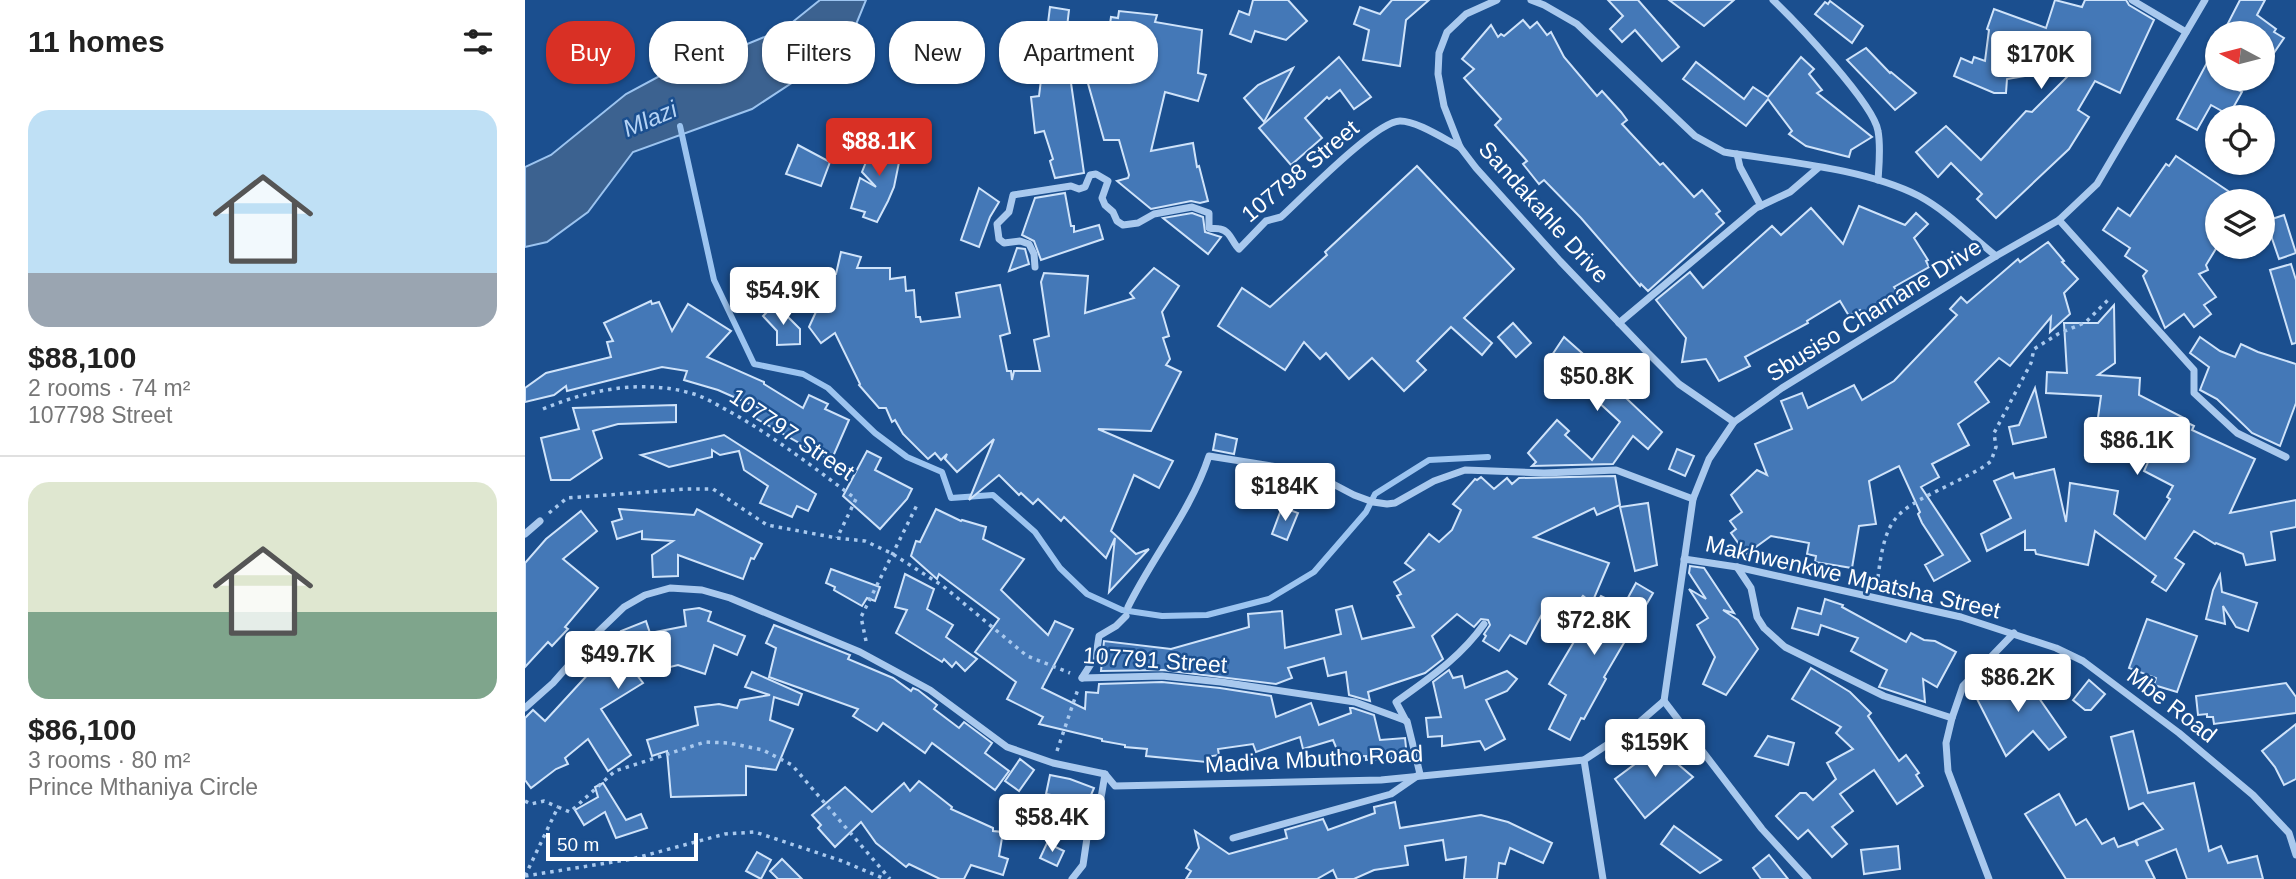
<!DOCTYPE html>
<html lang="en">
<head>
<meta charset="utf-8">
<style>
  body { margin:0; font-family:Helvetica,sans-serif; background:#f6f6f6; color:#222; height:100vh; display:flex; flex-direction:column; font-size:26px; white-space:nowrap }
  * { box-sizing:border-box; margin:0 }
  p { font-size:23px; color:#767676 }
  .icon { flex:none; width:38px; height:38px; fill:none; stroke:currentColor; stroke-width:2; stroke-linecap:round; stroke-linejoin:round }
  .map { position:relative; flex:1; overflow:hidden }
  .details { display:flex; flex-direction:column; background:#fff; width:525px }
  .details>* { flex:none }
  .guide { position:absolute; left:21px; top:21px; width:665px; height:63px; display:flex; gap:14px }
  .needle { width:46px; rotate:277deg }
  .buttons { position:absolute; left:1680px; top:21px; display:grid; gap:14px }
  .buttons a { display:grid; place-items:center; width:70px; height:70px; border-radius:50%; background:#fff; box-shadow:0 2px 5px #0004; font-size:35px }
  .scale { position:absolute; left:21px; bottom:18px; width:152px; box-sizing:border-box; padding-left:7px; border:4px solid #fff; border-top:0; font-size:19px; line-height:24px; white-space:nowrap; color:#fff; -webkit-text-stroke:5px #1b4f8f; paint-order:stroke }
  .price { position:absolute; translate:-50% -60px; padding:0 16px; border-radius:7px; background:#fff; color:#222; font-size:23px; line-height:46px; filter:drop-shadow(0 2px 4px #0008) }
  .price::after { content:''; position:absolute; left:50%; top:42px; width:21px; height:16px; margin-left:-10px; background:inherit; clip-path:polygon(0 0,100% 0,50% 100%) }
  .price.on { background:#d93025; color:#fff }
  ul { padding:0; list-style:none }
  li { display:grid; align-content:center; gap:14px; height:371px; padding:0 28px }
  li+li { border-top:2px solid #e0e0e0 }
  li span { display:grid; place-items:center; height:217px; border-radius:21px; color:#555 }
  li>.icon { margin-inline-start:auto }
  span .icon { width:126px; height:126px; fill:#fffc; stroke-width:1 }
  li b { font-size:30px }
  h2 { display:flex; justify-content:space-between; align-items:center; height:84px; padding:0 28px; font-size:30px }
  .tag { padding:0 24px; border-radius:28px; background:#fff; box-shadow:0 2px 5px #0004; font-size:24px; line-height:63px }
  .tag.on { background:#d93025; color:#fff }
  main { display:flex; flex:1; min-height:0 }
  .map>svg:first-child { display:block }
</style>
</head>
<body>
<main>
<section class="details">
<h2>11 homes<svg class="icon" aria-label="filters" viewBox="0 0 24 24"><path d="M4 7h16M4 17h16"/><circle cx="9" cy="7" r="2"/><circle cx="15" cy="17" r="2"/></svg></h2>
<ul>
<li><span style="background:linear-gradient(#bfe0f5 75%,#9aa5b1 0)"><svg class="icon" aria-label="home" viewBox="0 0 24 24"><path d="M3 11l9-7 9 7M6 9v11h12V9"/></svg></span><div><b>$88,100</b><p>2 rooms · 74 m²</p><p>107798 Street</p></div></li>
<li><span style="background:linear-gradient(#dfe7d0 60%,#7fa58c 0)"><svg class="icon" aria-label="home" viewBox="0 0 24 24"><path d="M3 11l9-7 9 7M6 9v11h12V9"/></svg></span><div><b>$86,100</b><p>3 rooms · 80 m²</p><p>Prince Mthaniya Circle</p></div></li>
</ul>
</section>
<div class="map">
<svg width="1771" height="879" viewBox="0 0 1771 879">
  <rect width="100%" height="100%" fill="#1b4f8f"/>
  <!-- water -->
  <path fill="#3c6290" stroke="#9cc4f0" stroke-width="2" d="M295,0H341L330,27L288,69L227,109L108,152L63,212L22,242L0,247V167L26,155L101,94L144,71L193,56L259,29Z"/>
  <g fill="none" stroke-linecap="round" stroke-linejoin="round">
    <!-- stream -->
    <path stroke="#9cc4f0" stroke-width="6" d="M155,126L189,280L229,364L278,374L303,388L350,433L382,457L417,472L426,498L468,495L510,532L535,568L562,594L597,610L637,616L682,615L744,599L789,572L841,512L850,494L904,460L963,457"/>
  </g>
  <!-- building -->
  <g fill="#4478b7" stroke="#cfe3fa" stroke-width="2">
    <path d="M728,0H763L782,21L761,40L730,31L726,42L705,34L714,11L724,15Z"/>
    <path d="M867,0H904L881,20L875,66L838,60L844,30L829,24L835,7L855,14Z"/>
    <path d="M1083,0H1113L1154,47L1137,61L1110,30L1097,42L1085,29L1098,16Z"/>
    <path d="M1144,0H1209L1179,26Z"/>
    <path d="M1530,0L1557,7L1560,0H1601L1604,5L1629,20L1595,93L1570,81L1553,110L1564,117L1544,149L1471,218L1452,199L1457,194L1426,163L1413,177L1391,152L1421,126L1456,160L1501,111L1507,112L1552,67L1482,79L1481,93H1469L1429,76L1436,58L1447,63L1449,57L1460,61L1464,30L1462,29L1469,9L1521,28Z"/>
    <path d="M1715,0H1740L1732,15L1751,29L1749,32L1759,38L1738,69V33H1698Z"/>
    <path d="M1305,1L1338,26L1327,43L1290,14L1300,2L1303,4Z"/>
    <path d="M525,7L544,10L539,52L576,56V52L581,53L586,17L593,18L594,11L632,15L630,22L677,30L673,73L681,75L673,101L640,92L626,151L668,143L672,167L674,166L683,201L675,203L666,201L626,209L592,181L603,178L604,175L594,140H579L562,80L546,83L559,173L530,178L525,161L528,159L519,131L510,133L506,97L514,96Z"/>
    <path d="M998,20L1005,28L1012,22L1022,35L1026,32L1039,57L1072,96L1077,91L1096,112L1102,120L1097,124L1135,165L1138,163L1169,197L1177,190L1195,211L1191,214L1199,223L1123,291L1116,284L1115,286L1056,218L1019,180L1014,184L998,164L1002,161L970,125L976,119L939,78L949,69L937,59L966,25L973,37L976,34L979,36Z"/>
    <path d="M1692,44V79L1717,92L1704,115L1686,105L1672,130L1652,119Z"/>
    <path d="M1341,48L1365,73L1366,72L1391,93L1370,110L1322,60Z"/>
    <path d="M814,57L846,97L829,109L815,90L804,99L802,97L780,118L797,138L766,165L734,128Z"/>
    <path d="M1276,57L1289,69L1284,74L1297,90L1292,93L1347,137L1326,150L1324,157L1281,146L1264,134L1267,131L1243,99L1221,126L1158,79L1171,62L1219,99L1228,87L1243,97Z"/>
    <path d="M768,68L739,122L719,98L733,85Z"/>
    <path d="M381,128L369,187L363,201L352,222L338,217L340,212L326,208L335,178L351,187L337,172L347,147L351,149Z"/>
    <path d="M273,145L305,162L296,186L261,174Z"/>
    <path d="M1651,156L1718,201H1692V247L1681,265L1683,270L1674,274L1691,297L1679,305L1686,314L1669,327L1659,314L1640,328L1618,276L1622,271L1600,256L1605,248L1578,230L1593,208L1605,216L1641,164L1644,166Z"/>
    <path d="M892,166L989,269L939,318L967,343L957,355L926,327L892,361L901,370L879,391L847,358L824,379L801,353L795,359L779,342L760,370L693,326L717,288L745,307L802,255L800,252Z"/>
    <path d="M454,188L474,202L465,217L454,247L436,240Z"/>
    <path d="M540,193L546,226H549V232L574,225L578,239L516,260L509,241L497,235L510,198Z"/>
    <path d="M1334,206L1380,225L1391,213L1403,224L1389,238L1403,260L1401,261L1404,267L1369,287L1374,294L1339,315L1335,310L1324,316L1315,301L1282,321L1283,323L1220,357L1225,366L1194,381L1181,359L1157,362L1161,338L1131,300L1165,272L1178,288L1247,226L1256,235L1286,208L1318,244Z"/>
    <path d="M667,213L678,217L680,232L696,237L683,254L638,218Z"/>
    <path d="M1759,215L1771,253L1754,259L1741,221Z"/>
    <path d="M1523,242L1539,261L1537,262L1553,279L1539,293L1545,314L1525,332L1526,317L1485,366L1474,358L1450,382L1464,402L1433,424L1444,445L1407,464L1414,477L1396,487L1445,561L1409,581L1400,565L1418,555L1397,523L1393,514L1395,512L1374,466L1344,481L1351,524L1334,526L1327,568L1290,562L1291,556L1282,554L1284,543L1246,536L1221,554L1206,533L1211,529L1205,521L1217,512L1206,495L1232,470L1242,475L1230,444L1267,429L1256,401L1277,393L1283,408L1329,385L1337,400L1369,381L1432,315L1425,309L1436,297L1442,303L1493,259L1495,262Z"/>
    <path d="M492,248L500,249L504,264L484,271Z"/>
    <path d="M316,252L336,257L332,268H365V279L380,277L381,291L389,290L391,317H395L396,322L435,317L431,293L475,285L485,333L475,336L482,371H486L487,380L489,371H515L509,340L524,336L516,282L519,273L563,276L560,313L609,298L605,293L629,268L654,286L637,312L644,336L638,338L645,359L641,365L656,372L626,431L573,429L648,461L634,488L609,475L586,531L611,554L624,549L584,592L590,538L581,558L539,517L536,521L513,499L508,504L496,493L494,495L474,475L444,500L469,439L432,472L420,459L422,454L416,460L410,453L403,459L378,434L370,420L367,422L361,408H354L334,385L335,384L310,333L296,343L284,327L301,290L302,273L311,274Z"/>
    <path d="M1766,264L1771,280V343L1767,344L1745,270Z"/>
    <path d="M126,301L127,304L134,302L147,331L163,304L206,331L182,357L239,382V384L278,408L284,395L303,404L300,409L324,420L306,461L230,418L236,409L193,390L159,380L162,371L137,367L42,391L41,386L29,395L0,402V388L21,373L86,357L82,342L88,341L79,323Z"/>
    <path d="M250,304L275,329V344L252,345V331L238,316Z"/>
    <path d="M1589,305L1590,363L1573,375L1615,378L1614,395L1659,418L1657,420L1669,426L1667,430L1730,459L1705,513L1771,500V527L1746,532L1750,560L1721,565L1718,554L1691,543L1690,544L1669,531L1650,558L1659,564L1641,591L1627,582L1631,576L1570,531L1563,565L1511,554L1510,550H1500V531L1462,551L1456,534L1486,518L1469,481L1488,473L1490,478L1529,469L1541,522L1545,483L1593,491L1589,514L1620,539L1645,499L1642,497L1648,486L1619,471L1625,458L1603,446L1570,439L1576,396L1521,393L1522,372L1542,373L1539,323H1573Z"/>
    <path d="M988,323L1006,343L991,357L973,337Z"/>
    <path d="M1039,337L1074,368L1084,357L1116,383L1102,399L1137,432L1123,449L1108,436L1088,464L1007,466L1011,462L1003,453L1032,420L1044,431L1040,435L1067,460L1095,422L1058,388L1061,385L1027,355Z"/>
    <path d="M1675,337L1695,351L1710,357L1716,344L1733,352L1771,364V403L1755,446L1727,433L1692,399L1675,390L1684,367L1665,353Z"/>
    <path d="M1510,388L1521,437L1488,444L1484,427L1494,425Z"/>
    <path d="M151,405V422L93,424L68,431L77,458L45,480H26L16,438L54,429L48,408Z"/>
    <path d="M691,434L712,439L709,454L688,450Z"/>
    <path d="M199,435L291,494L283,511L272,506L267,517L235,503L243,486L219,470L214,451L195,455L187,450V457L144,467L116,455Z"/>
    <path d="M1152,449L1169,456L1160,476L1144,469Z"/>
    <path d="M342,451L356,458L350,470L387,489L382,499L355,529L318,496Z"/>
    <path d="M1090,476L1095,505L1072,515L1069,508L1009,537L1084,563L1067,603L1058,596L1040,618L1021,607L1001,644L985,635L974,651L958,641L961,636L959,634L965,625L963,620L956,619L949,627L932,614L907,636L918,659L900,673L843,692L845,701L824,695L821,672L803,676L799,658L763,668L767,678L751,684L638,670L576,671L579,641L646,649L724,627L723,614L757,611L760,648L816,634L811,610L827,606L837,639L889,627L872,596L876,594L869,582L889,570L880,563L904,534L914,542L927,530L936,510L928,504L950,479L952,480L956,477L969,489L982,478L987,484L994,478Z"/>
    <path d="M1123,503L1132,565L1110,571L1095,507Z"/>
    <path d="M757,507L773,513L762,540L747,534Z"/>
    <path d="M94,509L169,515L172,509L237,544L229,559L226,558L218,579L153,555V576L128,577L127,555L148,541L117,539V531L92,539L87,522L97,519Z"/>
    <path d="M411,509L436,521L437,520L461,527L458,539L499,559L476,590L523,635L530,621L548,629L517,688L560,709L561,692L573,693L574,684L637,682L695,688L746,696L751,717L786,703L794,725L826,713L825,708H828L849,715L855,740L880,738L882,757L841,760V756L815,757L808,740L778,749L775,737L731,752L728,744L693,749L694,755L681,757V762L621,756L622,749L600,747V745L577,741V739L514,724L518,717L482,699L491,682L450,652L474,619L414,574L412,579L386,556L391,541L395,542Z"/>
    <path d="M56,511L72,531L38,559L73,588L40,627L43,629L27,646L23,642L0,667V563L21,539Z"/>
    <path d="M1165,566L1179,568L1209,613L1198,610L1213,620L1233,649L1201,695L1178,684L1190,657L1172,625L1183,618L1164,589L1181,599L1164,573Z"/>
    <path d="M306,569L355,587L350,601L342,598L337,606L309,590L310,587L301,583Z"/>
    <path d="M380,574L409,589L402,609L428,625L421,637L452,659L440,671L431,662L427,667L419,659L417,662L371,633L382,610L370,607Z"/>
    <path d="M1695,575L1697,592L1732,603L1723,631L1711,627L1698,606L1700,624L1681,619L1688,590Z"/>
    <path d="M1111,583L1128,593L1079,677L1081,679L1059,719L1056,718L1045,740L1024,729L1041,695L1024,684L1076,596L1098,607Z"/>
    <path d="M1300,599L1318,605L1317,607L1381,642L1386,633L1399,640L1410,641L1431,652L1412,687L1398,679L1400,702L1354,687L1362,670L1326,651L1333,638L1296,625L1293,635L1267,628L1273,608L1296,614Z"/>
    <path d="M174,608L186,612L183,621L220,636L212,655L189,645L180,674L153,665L112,675L118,683L76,709L106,755L83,771L63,739L40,758L43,764L31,769L6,788L0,780V718L8,710L20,721L67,670L69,672L99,639L96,631L121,621L125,633L161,626L159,610Z"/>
    <path d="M1622,619L1672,636L1652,692L1629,685L1631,678L1604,668Z"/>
    <path d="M249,625L325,655L323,659L368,678L386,691L388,688L393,690L412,705L409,709L434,728L439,722L467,743L460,753L484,771L470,790L407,743L400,753L358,723L352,731L328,716L333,709L244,677L251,648L241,643Z"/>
    <path d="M1286,668L1325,692L1346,713L1343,716L1374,761L1381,755L1394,773L1391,775L1398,786L1372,804L1349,770L1315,794L1328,811L1307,827L1322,844L1307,857L1283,830L1273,839L1251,816L1275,793H1281L1288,800L1311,779L1302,763L1328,749L1311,733L1316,727L1267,699Z"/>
    <path d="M924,670L928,678L937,676L940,688L982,671L992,679L982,691L961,700L980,739L960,750L955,741L917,746V736L903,737L901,718L916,717L908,682Z"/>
    <path d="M227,672L277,694L273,705L249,697L245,720L268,729L251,770L221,766V795L146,797L142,751L127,756L122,740L173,725L170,707L194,704L212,708L215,700L245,695L220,687Z"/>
    <path d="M1498,675L1541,737L1524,750L1508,731L1481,756L1452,699L1461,678L1482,687Z"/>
    <path d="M1564,680L1580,694L1566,710H1560L1548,700Z"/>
    <path d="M1761,683L1771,697V713L1689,724L1688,717H1682V714L1673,715L1671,696Z"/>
    <path d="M1771,724V779L1759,785L1750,767L1737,751Z"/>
    <path d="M1608,731L1623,793L1669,783L1684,851L1696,846L1703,863L1732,856L1738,879H1662L1651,849L1621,861L1630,879H1541L1500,814L1534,794L1551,825L1561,819L1577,844L1589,838L1593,847L1610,841L1613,846L1611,840L1638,829L1618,803L1604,809L1586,737Z"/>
    <path d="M1243,736L1269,743L1263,765L1230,756Z"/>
    <path d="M1147,742L1160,761L1154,765L1168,777L1120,818L1090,779L1122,755L1124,758Z"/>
    <path d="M495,759L509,770L494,791L480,781Z"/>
    <path d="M525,775L545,779L569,788L558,814L533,804L536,797L521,794Z"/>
    <path d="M394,781L427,807L426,809L468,828V831L478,832L474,856L483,859L478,875L446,865L439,879H415L384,864L381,867L351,843L336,822L310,847L293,828L296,825L287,815L320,787L347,812L379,783L385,791Z"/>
    <path d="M78,783L101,820L116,814L122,828L91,838L80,812L59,825L50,810L73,797L70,787Z"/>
    <path d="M870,802L875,828L956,815L983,822L1027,843L1018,863L985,848L980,864L974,863L972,879H939L941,857L921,860L918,840L880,846L883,865L849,870L829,879H812L808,870L792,879H661L666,871L661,868L674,848L670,831L704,854L762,838L760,830L798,819L803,830L850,813L849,807Z"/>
    <path d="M1149,826L1196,860L1175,873L1136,844Z"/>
    <path d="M522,843L539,851L532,866L515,858Z"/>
    <path d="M1373,846L1375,869L1339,874L1336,850Z"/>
    <path d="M232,852L246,860L236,879L221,871Z"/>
    <path d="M1244,855L1263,879H1236L1228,868Z"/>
    <path d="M257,859L277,879H253L245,871Z"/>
  </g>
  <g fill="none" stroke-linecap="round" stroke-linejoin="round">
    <!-- path -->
    <g stroke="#a9c9ee" stroke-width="3.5" stroke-dasharray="3.5 5" stroke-linecap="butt">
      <path d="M18,409C65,389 119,379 169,394C179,397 189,403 198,408C245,433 288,467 331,499L312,538"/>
      <path d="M24,513L42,498L161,489H188L242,525L312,538L340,541L366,553L418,586L502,656L545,673"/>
      <path d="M1352,586C1360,511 1370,512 1434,480C1445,474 1457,469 1466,461L1471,447L1469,433L1506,363L1509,349L1533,334L1561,322L1586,297"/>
      <path d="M341,641L336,617L393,503"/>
      <path d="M532,751L553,689"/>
      <path d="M0,801L6,804L19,801L33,807"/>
      <path d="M0,876L33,807L45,812L90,771L180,742L204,743L238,750L267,765L365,879"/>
      <path d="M0,876L107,859L200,834L230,832L317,861L360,879"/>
    </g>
    <!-- minor -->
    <g stroke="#a9c9ee" stroke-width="7">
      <path d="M972,0L941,14L922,32L914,53L913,74L919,106L935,147L951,168L1035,261L1123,353L1154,384L1209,422"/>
      <path d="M1006,0L1019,5L1052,24L1170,136L1199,152C1260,162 1339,168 1394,196C1422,211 1446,236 1471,256"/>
      <path d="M1248,0C1271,22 1349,104 1353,131C1356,147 1354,165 1353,180"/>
      <path d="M1607,0L1661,32"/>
      <path d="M1212,154L1215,167L1236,206"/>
      <path d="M1534,220L1669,370V393L1712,433L1761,457"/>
      <path d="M510,267L509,254L504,244L495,241L479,243L474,239L472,224L484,212L488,195L546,186L554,189L560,187L565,175L571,174L583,181L577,198L580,205L588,212L592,221L598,225L613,223L629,214L667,207L684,213V228C688,229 692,228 695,229C706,231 707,243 714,249L741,221L756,217C777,198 851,121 875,121C892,121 919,139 935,147"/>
      <path d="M1094,323L1231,208L1265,192L1293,168"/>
      <path d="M0,534L15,521"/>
      <path d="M1159,559L1212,567L1436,617L1531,648L1558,661L1654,733L1728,795L1764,833L1771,855"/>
      <path d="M1212,567L1226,588L1232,617L1239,628L1260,647L1359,696L1427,718"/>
      <path d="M603,607C628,556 666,511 684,456L766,469L791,475L829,495L848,502L862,504L870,503L909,481L940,470L1019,473L1091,470L1168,499"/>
      <path d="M557,678L637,676L696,682L830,702L882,721L895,774L866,794L708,838"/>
      <path d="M557,678L571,656L574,636L591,626L601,616"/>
      <path d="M1139,701L1168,499L1184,459L1209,422L1257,388L1471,256L1534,220L1572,184L1680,0"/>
      <path d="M1139,701L1237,829L1283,879"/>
      <path d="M0,708L28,683L73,632L99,607L120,595L145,588L177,590L205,598L335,652L405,690L482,747L528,763L580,774L590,786L856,780L1059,760"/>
      <path d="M881,721L871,702C904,678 935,658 959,624"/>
      <path d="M547,879L558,865L562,838L571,828L580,774"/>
      <path d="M1078,879L1059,760L1109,727L1139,701"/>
      <path d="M1464,879L1423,771L1421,743L1427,718L1438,686L1489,633"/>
    </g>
  </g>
  <g text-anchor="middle" stroke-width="5" stroke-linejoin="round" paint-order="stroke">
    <!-- street labels -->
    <g font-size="23" fill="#fff" stroke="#1b4f8f">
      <text transform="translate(775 171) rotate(-40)" y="8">107798 Street</text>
      <text transform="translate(1019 212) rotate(48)" y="8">Sandakahle Drive</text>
      <text transform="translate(1349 310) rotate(-32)" y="8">Sbusiso Chamane Drive</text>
      <text transform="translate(267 434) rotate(34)" y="8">107797 Street</text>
      <text transform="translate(1328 577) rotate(13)" y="8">Makhwenkwe Mpatsha Street</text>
      <text transform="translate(630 660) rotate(4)" y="8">107791 Street</text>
      <text transform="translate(1647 705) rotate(38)" y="8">Mbe Road</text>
      <text transform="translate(789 759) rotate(-3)" y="8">Madiva Mbutho Road</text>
    </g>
    <!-- water labels -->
    <g font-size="24" font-style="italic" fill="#b5d3f5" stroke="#1b4f8f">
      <text transform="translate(125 119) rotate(-23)" y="8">Mlazi</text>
    </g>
  </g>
</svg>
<div class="buttons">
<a><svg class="needle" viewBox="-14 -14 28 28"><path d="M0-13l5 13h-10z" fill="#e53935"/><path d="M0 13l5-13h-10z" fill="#767676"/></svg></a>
<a><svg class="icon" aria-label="locate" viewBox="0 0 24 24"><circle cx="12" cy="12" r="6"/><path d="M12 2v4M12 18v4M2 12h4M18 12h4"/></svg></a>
<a><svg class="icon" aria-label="layers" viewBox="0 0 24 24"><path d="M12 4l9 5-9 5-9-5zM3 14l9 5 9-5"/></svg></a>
</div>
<div class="scale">50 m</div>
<b class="price" style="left:1516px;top:91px">$170K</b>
<b class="price on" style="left:354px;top:178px">$88.1K</b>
<b class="price" style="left:258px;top:327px">$54.9K</b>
<b class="price" style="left:1072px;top:413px">$50.8K</b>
<b class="price" style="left:1612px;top:477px">$86.1K</b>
<b class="price" style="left:760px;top:523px">$184K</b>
<b class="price" style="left:1069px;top:657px">$72.8K</b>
<b class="price" style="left:93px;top:691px">$49.7K</b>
<b class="price" style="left:1493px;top:714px">$86.2K</b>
<b class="price" style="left:1130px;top:779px">$159K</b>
<b class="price" style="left:527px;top:854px">$58.4K</b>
<div class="guide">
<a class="tag on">Buy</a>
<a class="tag">Rent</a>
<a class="tag">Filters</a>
<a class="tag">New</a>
<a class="tag">Apartment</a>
</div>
</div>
</main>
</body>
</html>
